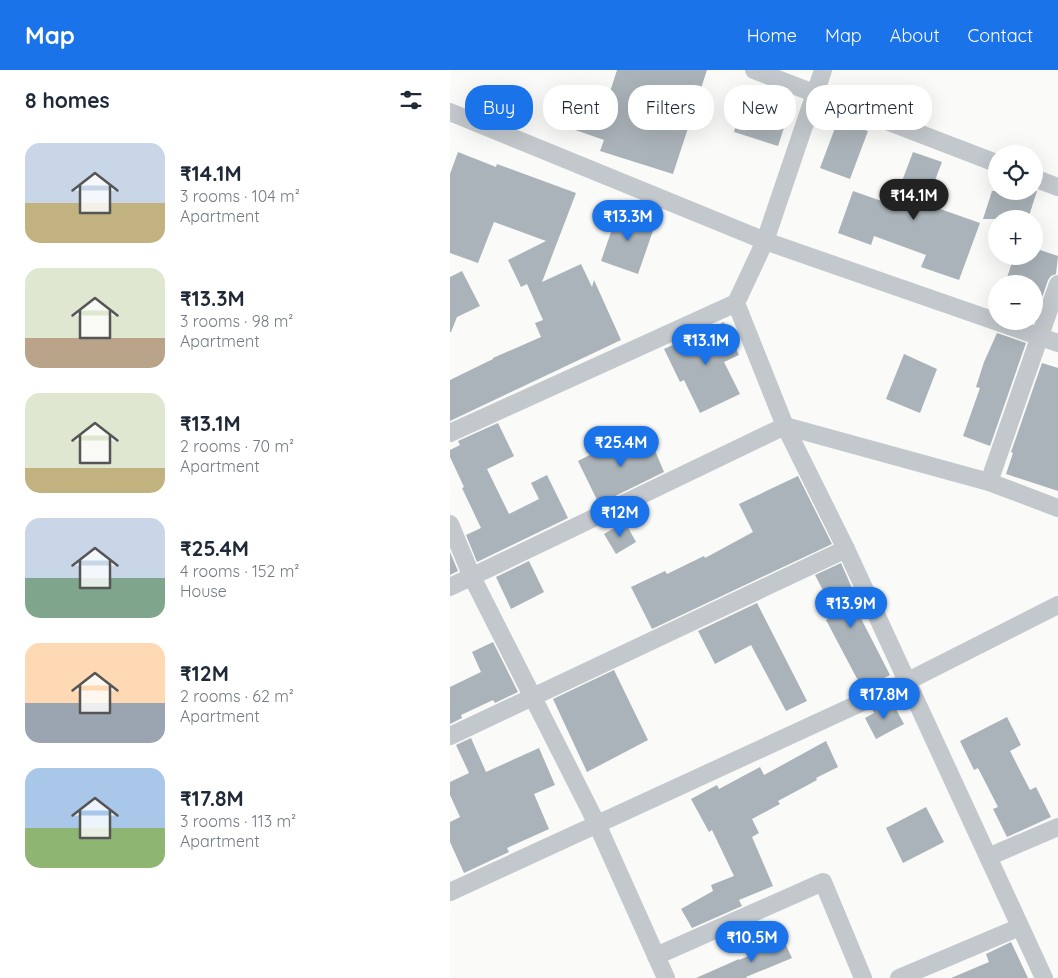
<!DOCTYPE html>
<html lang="en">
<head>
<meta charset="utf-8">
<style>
  body { margin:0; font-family:Quicksand,sans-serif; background:#f6f6f7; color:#1f2937; height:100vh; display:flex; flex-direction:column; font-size:19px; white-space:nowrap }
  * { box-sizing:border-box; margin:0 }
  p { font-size:16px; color:#747a83 }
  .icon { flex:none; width:28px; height:28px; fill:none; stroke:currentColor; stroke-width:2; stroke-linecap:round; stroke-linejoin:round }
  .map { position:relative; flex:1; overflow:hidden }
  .details { display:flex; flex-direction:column; background:#fff; width:450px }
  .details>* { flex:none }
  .top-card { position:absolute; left:15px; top:15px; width:475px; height:45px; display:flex; gap:10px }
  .tools { position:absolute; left:538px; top:75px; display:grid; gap:10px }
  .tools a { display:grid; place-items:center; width:55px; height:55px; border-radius:50%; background:#fff; box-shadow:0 5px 20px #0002; font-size:25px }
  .price { position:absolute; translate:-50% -42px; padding:0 11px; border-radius:18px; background:#1a73e8; color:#fff; font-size:16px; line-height:32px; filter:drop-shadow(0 1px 2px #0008) }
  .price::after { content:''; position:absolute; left:50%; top:30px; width:15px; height:11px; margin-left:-8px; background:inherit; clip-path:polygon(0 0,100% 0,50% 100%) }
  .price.current { background:#222; color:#fff }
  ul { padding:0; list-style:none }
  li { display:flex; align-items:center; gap:15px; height:125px; padding:0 25px }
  li span { display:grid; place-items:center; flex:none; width:140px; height:100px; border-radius:15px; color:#555 }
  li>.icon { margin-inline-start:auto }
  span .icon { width:60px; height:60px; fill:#fffc; stroke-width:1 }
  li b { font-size:21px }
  h2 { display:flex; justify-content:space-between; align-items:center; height:60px; padding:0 25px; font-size:21px }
  .pill { padding:0 18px; border-radius:20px; background:#fff; box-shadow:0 5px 20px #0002; font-size:18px; line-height:45px }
  .pill.current { background:#1a73e8; color:#fff }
  header { display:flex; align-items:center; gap:30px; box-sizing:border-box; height:70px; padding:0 25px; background:#1a73e8; color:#fff }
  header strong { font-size:24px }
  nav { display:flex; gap:28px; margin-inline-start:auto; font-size:18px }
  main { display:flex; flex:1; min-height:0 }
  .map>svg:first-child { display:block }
</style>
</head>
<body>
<header>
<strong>Map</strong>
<nav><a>Home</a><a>Map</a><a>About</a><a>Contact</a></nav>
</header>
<main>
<section class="details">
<h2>8 homes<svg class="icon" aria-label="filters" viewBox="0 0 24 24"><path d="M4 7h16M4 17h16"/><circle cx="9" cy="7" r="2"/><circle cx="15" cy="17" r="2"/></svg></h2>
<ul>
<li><span style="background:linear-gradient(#c9d6e8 60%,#c2b280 0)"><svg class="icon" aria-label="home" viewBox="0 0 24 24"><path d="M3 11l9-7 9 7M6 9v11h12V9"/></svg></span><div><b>₹14.1M</b><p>3 rooms · 104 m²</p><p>Apartment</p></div></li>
<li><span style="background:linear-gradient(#dfe7d0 70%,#b9a48a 0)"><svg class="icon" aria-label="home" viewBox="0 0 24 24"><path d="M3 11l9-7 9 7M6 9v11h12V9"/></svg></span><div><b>₹13.3M</b><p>3 rooms · 98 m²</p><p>Apartment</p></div></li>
<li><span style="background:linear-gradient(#dfe7d0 75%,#c2b280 0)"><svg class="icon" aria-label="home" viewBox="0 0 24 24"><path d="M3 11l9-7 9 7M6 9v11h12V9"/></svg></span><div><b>₹13.1M</b><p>2 rooms · 70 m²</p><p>Apartment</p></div></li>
<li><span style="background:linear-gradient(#c9d6e8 60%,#7fa58c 0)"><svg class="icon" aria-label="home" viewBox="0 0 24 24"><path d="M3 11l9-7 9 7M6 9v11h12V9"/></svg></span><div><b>₹25.4M</b><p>4 rooms · 152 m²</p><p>House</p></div></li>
<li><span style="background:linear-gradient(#ffd9b3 60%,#9aa5b1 0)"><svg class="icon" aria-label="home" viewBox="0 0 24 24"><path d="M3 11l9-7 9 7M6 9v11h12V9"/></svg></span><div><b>₹12M</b><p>2 rooms · 62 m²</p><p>Apartment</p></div></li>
<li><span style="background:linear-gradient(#a9c7e8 60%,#8fb573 0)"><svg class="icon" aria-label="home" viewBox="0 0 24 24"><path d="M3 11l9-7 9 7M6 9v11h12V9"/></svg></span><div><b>₹17.8M</b><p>3 rooms · 113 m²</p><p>Apartment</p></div></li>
</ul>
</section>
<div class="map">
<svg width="608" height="908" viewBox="0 0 608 908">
  <rect width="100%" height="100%" fill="#fafaf8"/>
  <!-- building -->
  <g fill="#aab3b9">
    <path d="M167,0H257L223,104L150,81L154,70L108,54L116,32L153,44Z"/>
    <path d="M299,16L343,30L328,76L284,62Z"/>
    <path d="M388,50L418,61L400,109L370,98Z"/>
    <path d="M8,82L46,97L47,94L126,123L92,212L131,194L142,217L144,210L171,270L0,351V310L43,289V288L91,267L85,253L93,250L77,214L71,217L58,190L96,171L44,152L28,193L0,183V104Z"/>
    <path d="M463,82L492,92L476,134L530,153L509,210L471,197L476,185L424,166L421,175L388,163L403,121L443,135Z"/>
    <path d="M542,121H587L578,149H533Z"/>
    <path d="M169,139L206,152L188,204L151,191Z"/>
    <path d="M584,178L608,186L606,204L601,206L598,210L584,251V214H555L564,186H584Z"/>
    <path d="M12,201L30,236L7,247L1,262H0V207Z"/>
    <path d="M274,252L289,285L274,292L290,324L250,343L234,310L230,312L214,279Z"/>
    <path d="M547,263L576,273L540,376L513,366L530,318L526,317L534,292Z"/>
    <path d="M454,284L487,299L470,343L436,329Z"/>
    <path d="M592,293L608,298V421L556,404L563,383L561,382Z"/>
    <path d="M48,353L64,386L37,399L59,444L89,429L81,413L97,405L118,448L27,492L16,465L31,458L12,418L14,417L0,387V380L10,375L8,371Z"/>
    <path d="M198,364L214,402L149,434L128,391L153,378L156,383Z"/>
    <path d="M348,406L382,474L202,559L181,517L215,501L217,504L254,486L255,488L303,462L289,434Z"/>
    <path d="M175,452L186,472L166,484L154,464Z"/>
    <path d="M0,482L8,501L0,505Z"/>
    <path d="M79,491L94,522L61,539L46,507Z"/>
    <path d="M391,493L405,525L400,527L440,605L430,610L431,612L413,620L376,550L386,545L365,505Z"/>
    <path d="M307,533L357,631L336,641L301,575L265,594L248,561Z"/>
    <path d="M43,572L68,622L45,633L43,630L11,645L12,648L0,654V617L31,602L22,582Z"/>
    <path d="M164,600L198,670L137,702L103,629Z"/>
    <path d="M441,630L454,654L426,669L415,648L424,643L422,639Z"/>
    <path d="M557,647L571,675L560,681L580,720L586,717L601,747L557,767L543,739L548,737L528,698L524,700L510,671Z"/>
    <path d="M21,668L36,702L89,678L105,715L84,724L99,759L57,778L59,782L14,803L0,772V752L10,747L0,725V712L19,703L6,675Z"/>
    <path d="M376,671L388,697L366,708L367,710L328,731L330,734L302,749L309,763L302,767L323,816L289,830L292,836L242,858L231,839L263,821L261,815L284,806L262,760L259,762L241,729L267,715L269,719L310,697L314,705Z"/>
    <path d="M476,737L494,772L453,793L436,758Z"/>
    <path d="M334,871L342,888L296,907L297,908H246L289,889V890Z"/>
    <path d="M561,872L578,908H501L539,892L536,884Z"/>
  </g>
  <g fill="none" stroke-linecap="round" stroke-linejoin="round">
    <!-- minor -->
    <g stroke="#c3c8cc" stroke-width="18">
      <path d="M304,0L546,93"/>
      <path d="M373,0L315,171L286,233L335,356L396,479L594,908"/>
      <path d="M0,42L315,171L608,273"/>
      <path d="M584,108L608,117"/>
      <path d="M0,363L286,233"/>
      <path d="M539,412L608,214"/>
      <path d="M0,454L22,507L147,754L216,908"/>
      <path d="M0,517L335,356L539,412L608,438"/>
      <path d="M0,666L396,479"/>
      <path d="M538,787L608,757"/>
      <path d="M0,822L458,611L608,535"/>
      <path d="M206,886L373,812L413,908"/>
      <path d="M449,908L570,857"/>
    </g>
  </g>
</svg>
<div class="tools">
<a><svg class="icon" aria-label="locate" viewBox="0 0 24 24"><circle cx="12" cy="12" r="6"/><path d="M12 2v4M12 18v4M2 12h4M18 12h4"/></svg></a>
<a>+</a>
<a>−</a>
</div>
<b class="price current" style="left:464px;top:151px">₹14.1M</b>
<b class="price" style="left:178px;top:172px">₹13.3M</b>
<b class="price" style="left:256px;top:296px">₹13.1M</b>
<b class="price" style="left:171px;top:398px">₹25.4M</b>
<b class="price" style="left:170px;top:468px">₹12M</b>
<b class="price" style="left:401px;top:559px">₹13.9M</b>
<b class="price" style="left:434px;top:650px">₹17.8M</b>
<b class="price" style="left:302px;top:893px">₹10.5M</b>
<div class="top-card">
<a class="pill current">Buy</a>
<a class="pill">Rent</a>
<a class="pill">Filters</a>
<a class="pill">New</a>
<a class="pill">Apartment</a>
</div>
</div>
</main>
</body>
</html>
